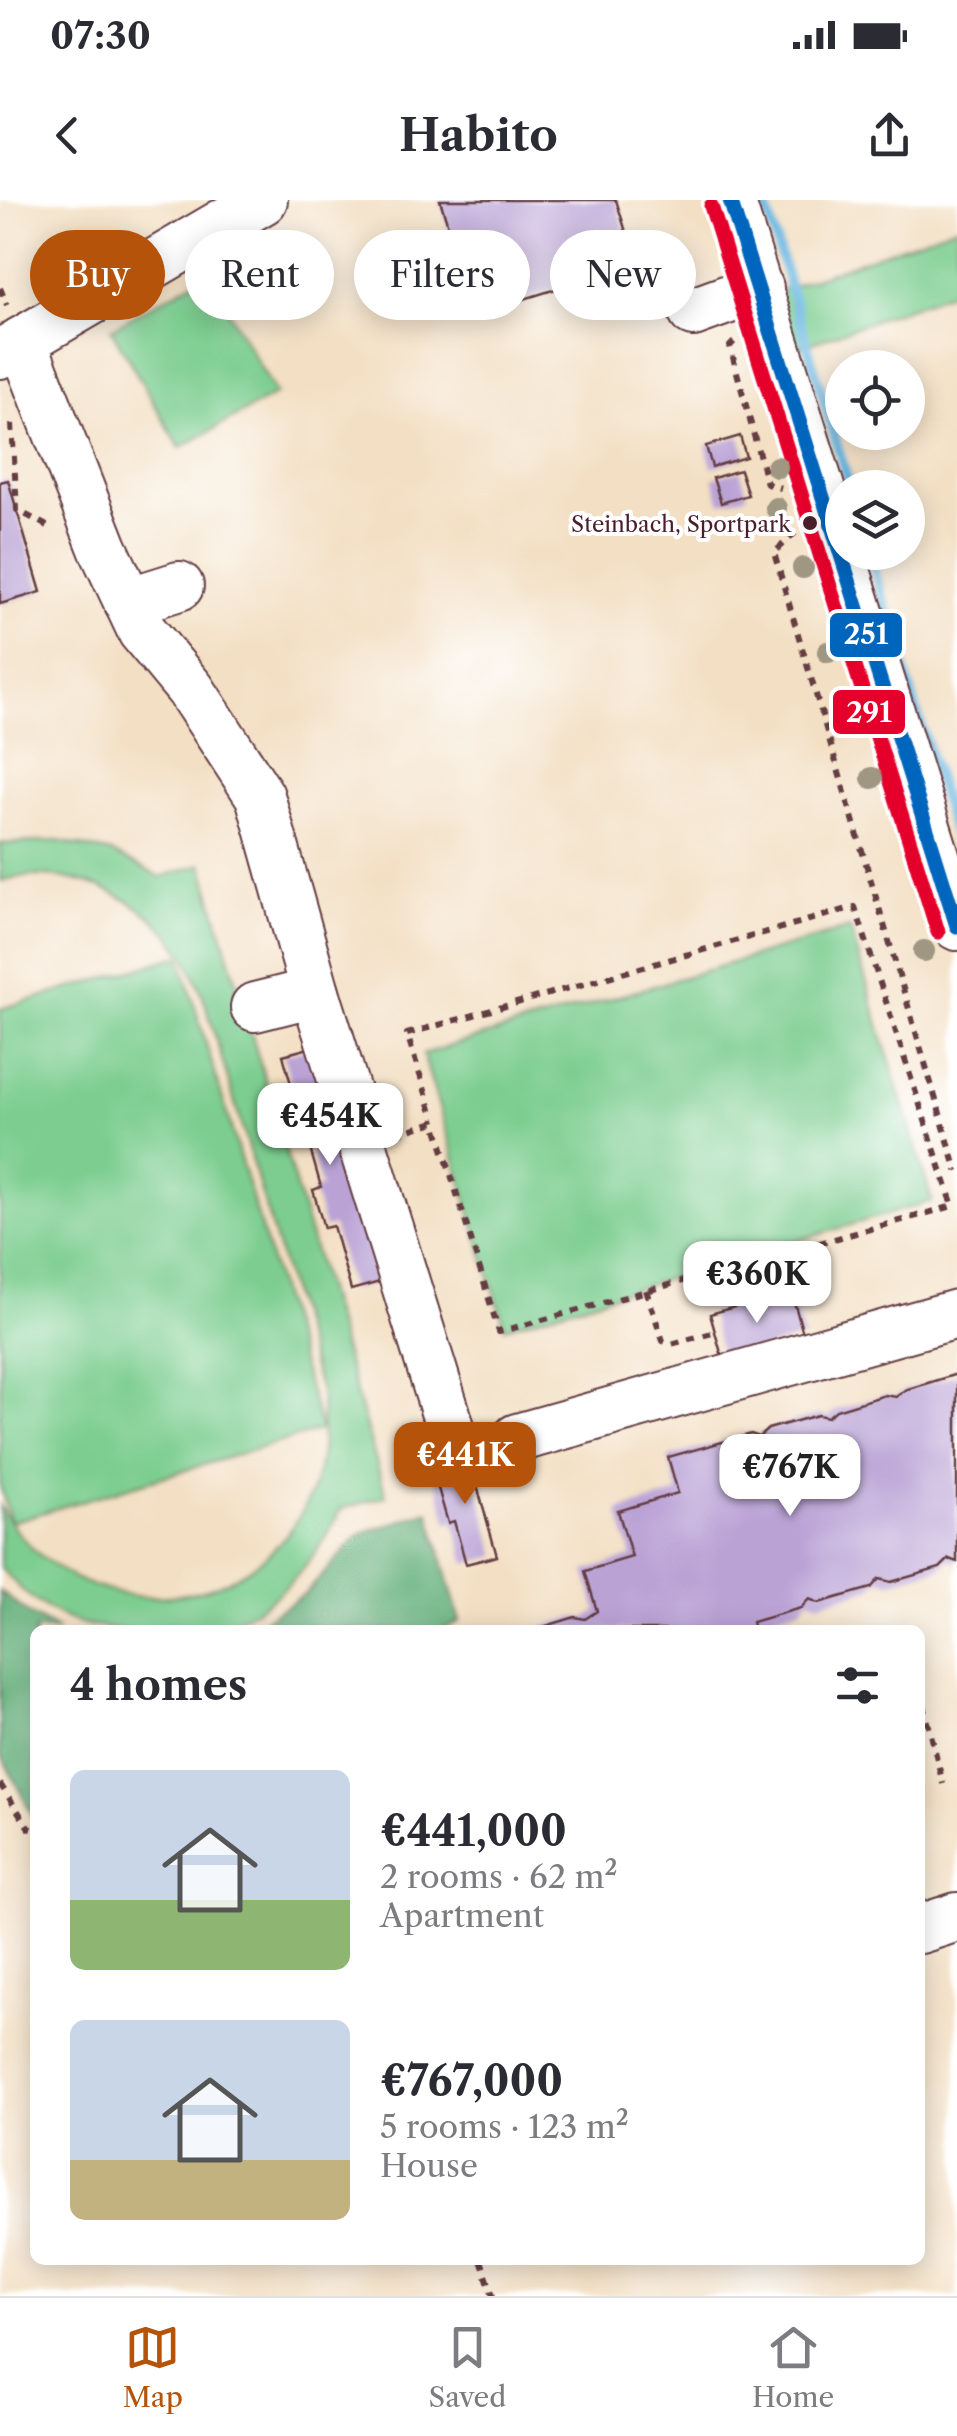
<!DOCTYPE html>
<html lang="en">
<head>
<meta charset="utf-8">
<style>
  body { margin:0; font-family:"Libre Caslon Text",serif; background:#f2f2f3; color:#2b2b33; height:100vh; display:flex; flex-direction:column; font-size:38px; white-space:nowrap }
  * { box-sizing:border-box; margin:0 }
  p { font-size:32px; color:#7c7c81 }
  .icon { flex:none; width:55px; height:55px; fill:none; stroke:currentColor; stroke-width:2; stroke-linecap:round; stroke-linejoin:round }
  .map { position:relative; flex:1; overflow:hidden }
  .drawer { position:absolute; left:30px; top:1425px; width:895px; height:640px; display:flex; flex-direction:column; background:#fff; border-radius:15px; box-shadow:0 5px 25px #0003 }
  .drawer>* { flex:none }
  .hud { position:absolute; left:30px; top:30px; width:898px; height:90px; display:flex; gap:20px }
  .buttons { position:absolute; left:825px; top:150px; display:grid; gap:20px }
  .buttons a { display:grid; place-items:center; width:100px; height:100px; border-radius:50%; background:#fff; box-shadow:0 5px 25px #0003; font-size:50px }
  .price { position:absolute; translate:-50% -85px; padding:0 22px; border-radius:20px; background:#fff; color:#222; font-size:32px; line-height:65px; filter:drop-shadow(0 2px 5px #0008) }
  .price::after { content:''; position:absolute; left:50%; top:60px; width:30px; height:22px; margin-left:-15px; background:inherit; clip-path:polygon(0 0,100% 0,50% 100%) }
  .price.on { background:#b45309; color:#fff }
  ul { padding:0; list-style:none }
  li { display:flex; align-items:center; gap:30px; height:250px; padding:0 40px }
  li span { display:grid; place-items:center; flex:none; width:280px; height:200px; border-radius:15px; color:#555 }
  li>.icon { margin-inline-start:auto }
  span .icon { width:120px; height:120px; fill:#fffc; stroke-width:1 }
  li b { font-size:42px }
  h2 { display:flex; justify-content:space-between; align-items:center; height:120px; padding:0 40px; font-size:42px }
  .tag { padding:0 35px; border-radius:45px; background:#fff; box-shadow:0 5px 25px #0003; font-size:35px; line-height:90px }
  .tag.on { background:#b45309; color:#fff }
  .status { display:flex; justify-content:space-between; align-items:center; height:70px; padding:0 50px; background:#fff; direction:ltr }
  .status svg { height:28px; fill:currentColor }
  header { display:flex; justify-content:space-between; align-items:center; height:130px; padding:0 40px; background:#fff; font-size:45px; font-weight:700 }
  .tab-bar { display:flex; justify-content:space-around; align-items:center; height:140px; border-top:2px solid #e1e1e2; background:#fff; font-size:28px; color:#7c7c81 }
  .tab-bar a { display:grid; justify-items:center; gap:5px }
  .tab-bar .on { color:#b45309 }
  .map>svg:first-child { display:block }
</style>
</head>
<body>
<div class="status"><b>07:30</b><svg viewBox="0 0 49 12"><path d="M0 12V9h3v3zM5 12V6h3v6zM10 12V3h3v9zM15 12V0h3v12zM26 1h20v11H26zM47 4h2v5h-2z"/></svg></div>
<header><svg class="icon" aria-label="back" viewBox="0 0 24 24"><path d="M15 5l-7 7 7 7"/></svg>Habito<svg class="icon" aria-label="share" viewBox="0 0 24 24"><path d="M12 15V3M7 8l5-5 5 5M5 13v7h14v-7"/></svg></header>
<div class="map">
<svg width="957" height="2096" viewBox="0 0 957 2096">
  <rect width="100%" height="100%" fill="#fff"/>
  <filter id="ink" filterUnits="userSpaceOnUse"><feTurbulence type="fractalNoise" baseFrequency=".01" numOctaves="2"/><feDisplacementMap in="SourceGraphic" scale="20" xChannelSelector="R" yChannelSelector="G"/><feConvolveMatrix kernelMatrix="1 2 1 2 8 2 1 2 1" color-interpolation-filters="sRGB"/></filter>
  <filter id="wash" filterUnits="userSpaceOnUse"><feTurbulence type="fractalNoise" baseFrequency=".0048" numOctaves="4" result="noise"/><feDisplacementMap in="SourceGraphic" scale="40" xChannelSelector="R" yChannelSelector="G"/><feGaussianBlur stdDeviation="2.25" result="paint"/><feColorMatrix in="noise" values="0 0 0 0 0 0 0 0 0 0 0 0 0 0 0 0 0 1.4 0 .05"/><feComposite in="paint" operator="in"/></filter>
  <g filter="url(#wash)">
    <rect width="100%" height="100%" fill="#f3dfc3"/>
    <!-- green -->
    <g fill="#7ccd8f" stroke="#63765d" stroke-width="2.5">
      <path d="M957,26V90L792,150L773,93Z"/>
      <path d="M207,74L276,194L180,248L111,129Z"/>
      <path d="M58,641L112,653L161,677L202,664L386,1296L341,1309C313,1366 271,1415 205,1430C119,1430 62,1441 0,1367V1306C73,1436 270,1426 316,1278C324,1251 322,1223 321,1195L206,805C196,778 185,751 165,730C124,688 58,665 0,681V644Z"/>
      <path d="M850,728L932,1001L505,1127L423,854Z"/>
      <path d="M180,756L321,1230L11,1322L0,1286V809Z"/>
    </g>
    <!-- forest -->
    <g fill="#65b07a" stroke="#586852" stroke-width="2.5">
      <path d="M429,1311L460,1421L442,1430H248L305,1394L360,1334Z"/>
      <path d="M0,1391L29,1414L58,1430H35V1620L0,1553Z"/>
    </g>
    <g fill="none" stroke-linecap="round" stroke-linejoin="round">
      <!-- stream -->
      <g stroke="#66b6e0" stroke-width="10">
        <path d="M764,0L850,288"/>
        <path d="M869,352L957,645"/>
      </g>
    </g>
    <g id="blocks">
      <!-- building -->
      <g fill="#baa2d5">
        <path d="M440,0H616L636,64L476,114Z"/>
        <path d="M740,236L746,257L712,267L706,246Z"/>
        <path d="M740,270L748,295L721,303L713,278Z"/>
        <path d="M8,280L41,392L0,404V282Z"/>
        <path d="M313,847L380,1082L351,1090L333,1026L324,1028L313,990L321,987L305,931L297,934L288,905L296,902L283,855Z"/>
        <path d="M791,1091L804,1137L723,1160L710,1114Z"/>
        <path d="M957,1174V1362L949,1359L940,1368L891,1382L879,1379L871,1388L819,1403L809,1399L801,1408L752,1422L754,1430H533L575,1417L585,1419L597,1411L585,1371L632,1357L618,1311L678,1293L668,1257L751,1234L759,1237L768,1229L818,1215L828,1217L836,1210L885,1195L896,1197L905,1190Z"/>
        <path d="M468,1254L497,1356L466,1364L454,1321L448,1323L431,1264Z"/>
      </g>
    </g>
  </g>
  <g filter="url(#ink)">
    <use href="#blocks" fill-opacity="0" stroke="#633c42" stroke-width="2.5"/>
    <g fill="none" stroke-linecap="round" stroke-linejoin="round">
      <!-- minor casing -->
      <g stroke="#633c42" stroke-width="52">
        <g id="minor">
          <path d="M730,0L957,726"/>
          <path d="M693,112L759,88"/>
          <path d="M22,141L103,348L142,431L190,489L260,596L315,792L454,1240"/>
          <path d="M0,154L263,0"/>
          <path d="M128,402L179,386"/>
          <path d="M255,807L315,792"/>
          <path d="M517,1238L957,1114"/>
          <path d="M920,1729L957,1717"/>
        </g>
      </g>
      <!-- path -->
      <g stroke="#633c42" stroke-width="6" stroke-dasharray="8 8" stroke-linecap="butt">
        <path d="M0,88L7,105"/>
        <path d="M734,142L730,146L767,284L781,288"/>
        <path d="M12,224L17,310L53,329"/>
        <path d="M795,333L774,353L957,971"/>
        <path d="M396,934L435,922L499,1132L953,1006L855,707L407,834L435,922"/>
        <path d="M646,1090L663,1141L671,1144L716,1132"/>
        <path d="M920,1489L943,1584"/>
        <path d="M0,1584L29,1628L35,1630"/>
        <path d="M481,2060L493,2096"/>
      </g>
      <!-- minor -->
      <use href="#minor" stroke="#fff" stroke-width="48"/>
      <!-- bus-1 casing -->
      <g stroke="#fff" stroke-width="22">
        <path id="bus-1" d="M730,0L957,726"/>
      </g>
      <!-- bus-2 casing -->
      <g stroke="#fff" stroke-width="22">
        <path id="bus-2" d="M711,6L938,732"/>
      </g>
      <!-- bus-1 -->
      <use href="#bus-1" stroke="#0065bd" stroke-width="15"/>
      <!-- bus-2 -->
      <use href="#bus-2" stroke="#e4002b" stroke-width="15"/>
    </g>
    <!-- trees -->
    <g fill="#a09783">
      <circle cx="777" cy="267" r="11"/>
      <circle cx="776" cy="308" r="11"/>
      <circle cx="803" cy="368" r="11"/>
      <circle cx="828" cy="452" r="11"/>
      <circle cx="872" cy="578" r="11"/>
      <circle cx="924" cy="751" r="11"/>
    </g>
  </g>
  <!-- markers -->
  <circle fill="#4a1f2b" stroke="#fff" stroke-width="4" cx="810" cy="323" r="9"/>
  <g text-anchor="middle" stroke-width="8" stroke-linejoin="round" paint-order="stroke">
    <!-- bus labels -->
    <g font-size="22" fill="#4a1f2b" stroke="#fff" text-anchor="end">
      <text x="791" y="332">Steinbach, Sportpark</text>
    </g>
  </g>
  <g stroke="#fff" stroke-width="4">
    <rect x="828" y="411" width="76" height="48" rx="10" fill="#0065bd"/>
    <rect x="831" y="488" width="76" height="48" rx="10" fill="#e4002b"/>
  </g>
  <g font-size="28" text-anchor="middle" font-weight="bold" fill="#fff">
    <text x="866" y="444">251</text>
    <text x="869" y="522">291</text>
  </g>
</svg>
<div class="buttons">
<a><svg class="icon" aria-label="locate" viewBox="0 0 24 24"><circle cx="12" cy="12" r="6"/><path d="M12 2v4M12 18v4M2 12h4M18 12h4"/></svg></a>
<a><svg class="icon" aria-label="layers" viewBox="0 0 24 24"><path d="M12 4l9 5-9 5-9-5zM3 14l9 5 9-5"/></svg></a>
</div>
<b class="price" style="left:330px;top:968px">€454K</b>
<b class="price" style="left:757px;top:1126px">€360K</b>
<b class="price on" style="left:465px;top:1307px">€441K</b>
<b class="price" style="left:790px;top:1319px">€767K</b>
<div class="hud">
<a class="tag on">Buy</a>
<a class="tag">Rent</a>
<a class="tag">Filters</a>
<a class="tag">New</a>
</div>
<section class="drawer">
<h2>4 homes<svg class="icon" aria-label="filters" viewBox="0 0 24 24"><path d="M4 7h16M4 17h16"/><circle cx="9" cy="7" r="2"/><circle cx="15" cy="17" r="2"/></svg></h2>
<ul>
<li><span style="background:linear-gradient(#c9d6e8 65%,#8fb573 0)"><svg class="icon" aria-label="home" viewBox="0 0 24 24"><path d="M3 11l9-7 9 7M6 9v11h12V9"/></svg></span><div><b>€441,000</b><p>2 rooms · 62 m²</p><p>Apartment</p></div></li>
<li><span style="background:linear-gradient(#c9d6e8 70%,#c2b280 0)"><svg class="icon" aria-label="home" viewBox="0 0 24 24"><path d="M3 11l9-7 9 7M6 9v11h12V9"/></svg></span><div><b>€767,000</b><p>5 rooms · 123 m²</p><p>House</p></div></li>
</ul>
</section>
</div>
<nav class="tab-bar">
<a class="on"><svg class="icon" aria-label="map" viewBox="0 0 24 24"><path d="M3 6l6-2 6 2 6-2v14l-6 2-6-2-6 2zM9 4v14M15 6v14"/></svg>Map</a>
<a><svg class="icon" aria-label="saved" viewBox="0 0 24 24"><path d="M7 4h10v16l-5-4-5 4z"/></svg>Saved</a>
<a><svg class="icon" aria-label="home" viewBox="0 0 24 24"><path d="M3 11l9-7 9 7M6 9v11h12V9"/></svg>Home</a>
</nav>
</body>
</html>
